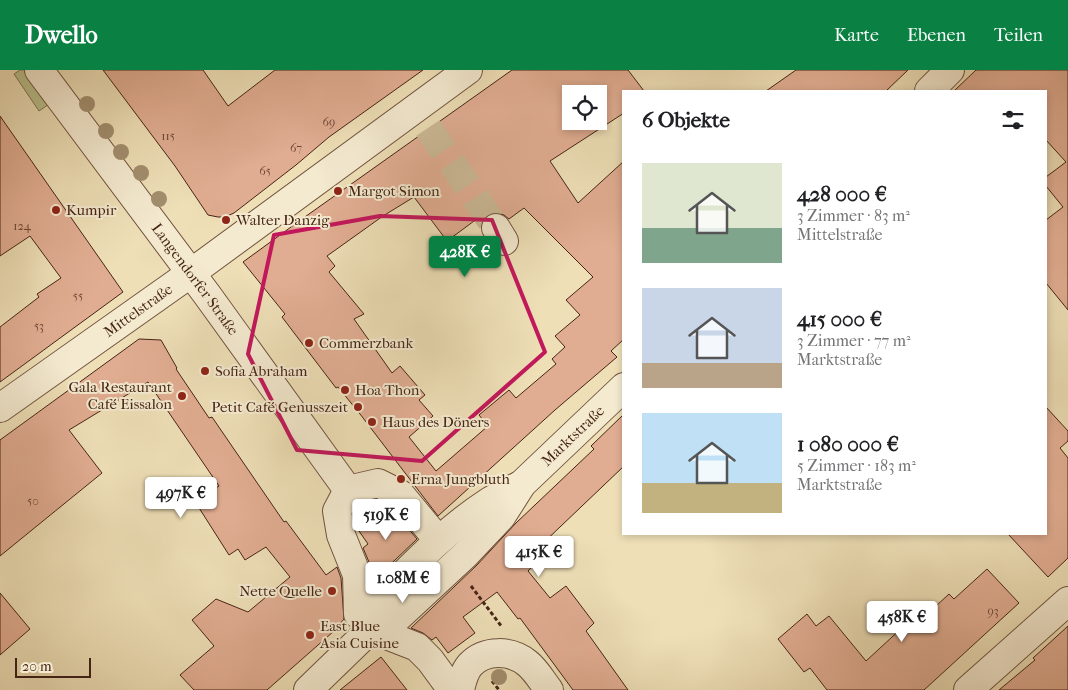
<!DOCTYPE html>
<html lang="de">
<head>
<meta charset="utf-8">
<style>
  body { margin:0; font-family:"IM FELL French Canon",serif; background:#f6f6f6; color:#202124; height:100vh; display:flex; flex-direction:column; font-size:19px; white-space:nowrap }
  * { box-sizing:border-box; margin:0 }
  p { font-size:16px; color:#757577 }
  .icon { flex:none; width:28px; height:28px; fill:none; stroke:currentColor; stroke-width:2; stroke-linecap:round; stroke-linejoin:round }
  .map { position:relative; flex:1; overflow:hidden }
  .side { position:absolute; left:622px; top:20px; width:425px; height:445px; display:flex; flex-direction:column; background:#fff; border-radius:0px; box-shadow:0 2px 8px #0003 }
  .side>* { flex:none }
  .buttons { position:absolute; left:562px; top:15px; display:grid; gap:10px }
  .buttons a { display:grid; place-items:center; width:45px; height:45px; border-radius:0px; background:#fff; box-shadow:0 2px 8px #0003; font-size:25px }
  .scale { position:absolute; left:15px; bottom:12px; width:76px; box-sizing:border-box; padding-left:5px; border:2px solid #462415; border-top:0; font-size:14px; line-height:18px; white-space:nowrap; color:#462415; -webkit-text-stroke:4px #f4ead0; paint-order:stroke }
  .price { position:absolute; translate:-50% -42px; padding:0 11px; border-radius:5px; background:#fff; color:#222; font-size:16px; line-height:32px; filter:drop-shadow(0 1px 2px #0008) }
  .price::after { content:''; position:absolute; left:50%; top:30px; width:15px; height:11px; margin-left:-8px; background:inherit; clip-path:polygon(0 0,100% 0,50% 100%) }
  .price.active { background:#0b8043; color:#fff }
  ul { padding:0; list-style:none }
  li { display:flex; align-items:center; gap:15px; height:125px; padding:0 20px }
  li span { display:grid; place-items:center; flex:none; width:140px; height:100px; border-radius:0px; color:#555 }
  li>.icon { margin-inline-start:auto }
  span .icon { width:60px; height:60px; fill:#fffc; stroke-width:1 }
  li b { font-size:21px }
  h2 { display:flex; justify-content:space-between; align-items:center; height:60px; padding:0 20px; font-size:21px }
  header { display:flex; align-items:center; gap:30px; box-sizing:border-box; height:70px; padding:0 25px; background:#0b8043; color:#fff }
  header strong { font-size:24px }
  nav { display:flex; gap:28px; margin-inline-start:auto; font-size:18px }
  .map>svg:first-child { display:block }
</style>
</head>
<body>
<header>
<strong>Dwello</strong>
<nav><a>Karte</a><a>Ebenen</a><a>Teilen</a></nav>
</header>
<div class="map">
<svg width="1068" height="620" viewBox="0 0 1068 620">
  <rect width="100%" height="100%" fill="#eedfb7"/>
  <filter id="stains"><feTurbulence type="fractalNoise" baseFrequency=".004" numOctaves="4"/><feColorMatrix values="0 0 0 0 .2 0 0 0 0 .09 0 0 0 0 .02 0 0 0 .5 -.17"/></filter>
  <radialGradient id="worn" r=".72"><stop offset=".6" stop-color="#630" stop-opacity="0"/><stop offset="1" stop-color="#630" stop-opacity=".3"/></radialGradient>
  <!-- green -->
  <path fill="#b9c18e" stroke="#807252" d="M20,0H54L68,21L39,41L14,4Z"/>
  <!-- building -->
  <g fill="#e1ad92" stroke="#462415" fill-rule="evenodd">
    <path d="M103,0H203L228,36L275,0H423L329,67L296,95L234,143L225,147H218L208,145L175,96Z"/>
    <path d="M512,0H628L644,21H624V43L550,91L578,133L624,91V269L611,281L617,287L555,340L438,446L360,344L338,317L336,318L282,247L285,244L243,192L302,149ZM571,24H599V51H571ZM414,127L447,171L493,137L498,143L504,145L509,149L524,138L593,207L566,230L580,245L555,266L565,277L552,289L556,294L516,328L509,320L479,345L488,356L436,401L409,367L433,346L419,330L425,325L400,296L392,303L354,249L364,244L329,202L335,196L327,186L383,146Z"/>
    <path d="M796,0H908L886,21H766Z"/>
    <path d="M976,0H1068V240L1046,213V150L1063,137L1046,116V107L1066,92L1046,70V21H954Z"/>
    <path d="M0,46L123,222L0,312V257L39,227L37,224L61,208L30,166L0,186Z"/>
    <path d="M139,269L161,270L177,298L176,299L209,348L212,347L284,452L286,451L326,505L337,497L341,508L344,549L334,561L267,620H194L180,605L214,576L192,550L216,529L248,542L290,507L266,477L245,490L238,479L229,485L194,430L219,416L148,312L69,360L102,403L0,486V370Z"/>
    <path d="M1046,337L1068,361V371L1060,378L1068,388V488L1048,507L1008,464H1046Z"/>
    <path d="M624,344V396L539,477L545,483L528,501L550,528L566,516L594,553L586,561L628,620H573L520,548L518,549L497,522L463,547L475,563L448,583L436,567L432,570L423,563L411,558L477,495L516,453L594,379L591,376Z"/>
    <path d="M390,437L417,469L373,511L372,499L363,478L368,474L359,461Z"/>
    <path d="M987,499L1019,533L924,620H827L810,598L804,602L778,569L807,544L816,556L829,546L866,591L905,555L910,560L949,524L954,529Z"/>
    <path d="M0,523L30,559L0,585Z"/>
    <path d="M1068,556V620H999L1035,590L1033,588Z"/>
    <path d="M381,587L407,620H340Z"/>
  </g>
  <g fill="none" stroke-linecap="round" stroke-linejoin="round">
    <!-- street-tunnel -->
    <path stroke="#ccba97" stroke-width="28" stroke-dasharray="28 14" stroke-linecap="butt" d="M428,58L496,158"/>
    <!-- street casing -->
    <g stroke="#70533e" stroke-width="30">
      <g id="street">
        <path id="s1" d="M39,0L208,226L348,420"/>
        <path d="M929,21L950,0"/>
        <path d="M496,158L504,171"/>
        <path id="s2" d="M0,338L191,203L468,0"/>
        <path d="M358,544L357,505L341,465L337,441L348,420L378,413L400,424L434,465"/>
        <path d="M371,559L375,536L378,530C413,495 448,458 490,431C500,425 510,420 521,415"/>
        <path d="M371,559L417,577L430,590L452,620"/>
        <path id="s3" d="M308,620L371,559L397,548L466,484L501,447L522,414L624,317"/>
        <path d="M460,620C462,611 464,602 470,595C485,579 511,580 527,593C536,600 542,611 549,620"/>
        <path d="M968,620L1068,531"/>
      </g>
    </g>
    <!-- path -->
    <g stroke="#462415" stroke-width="3" stroke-dasharray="4 2.5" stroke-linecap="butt">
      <path d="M471,516L502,557"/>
      <path d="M492,611L499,620"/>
    </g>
    <!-- street -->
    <use href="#street" stroke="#f4ead0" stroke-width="28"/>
  </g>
  <!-- trees -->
  <g fill="#a28e6e">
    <circle cx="87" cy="34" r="8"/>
    <circle cx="106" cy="61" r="8"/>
    <circle cx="121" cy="82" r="8"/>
    <circle cx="141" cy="103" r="8"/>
    <circle cx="159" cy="129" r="8"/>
    <circle cx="499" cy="607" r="8"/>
  </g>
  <!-- marked area -->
  <path fill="none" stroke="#c2185b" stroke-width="4" stroke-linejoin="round" d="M380,146L492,150L545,282L422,391L297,380L248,284L274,165Z"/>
  <!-- markers -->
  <g fill="#8f2418" stroke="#f4ead0" stroke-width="2">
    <circle cx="338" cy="121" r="5"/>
    <circle cx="56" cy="140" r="5"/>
    <circle cx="226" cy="150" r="5"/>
    <circle cx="309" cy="273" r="5"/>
    <circle cx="205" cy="301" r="5"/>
    <circle cx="345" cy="320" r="5"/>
    <circle cx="182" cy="326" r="5"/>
    <circle cx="358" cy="337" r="5"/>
    <circle cx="372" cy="352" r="5"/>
    <circle cx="401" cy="409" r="5"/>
    <circle cx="332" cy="521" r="5"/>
    <circle cx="310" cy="565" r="5"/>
  </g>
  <g text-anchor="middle" stroke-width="4" stroke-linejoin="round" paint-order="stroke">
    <!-- number labels -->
    <g font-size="12" fill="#6d4634">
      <text x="329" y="56">69</text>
      <text x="168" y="70">115</text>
      <text x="296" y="82">67</text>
      <text x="265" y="105">65</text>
      <text x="22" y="160">124</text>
      <text x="78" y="230">55</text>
      <text x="39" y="260">53</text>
      <text x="33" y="435">50</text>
      <text x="993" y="545">93</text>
    </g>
    <!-- poi labels -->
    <g font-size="15" fill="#462415" stroke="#f4ead0" text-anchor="start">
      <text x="348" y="126">Margot Simon</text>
      <text x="66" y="145">Kumpir</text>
      <text x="236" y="155">Walter Danzig</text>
      <text x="319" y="278">Commerzbank</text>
      <text x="215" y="306">Sofia Abraham</text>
      <text x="172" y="322" text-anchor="end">Gala Restaurant<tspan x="172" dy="17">Café Eissalon</tspan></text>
      <text x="355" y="325">Hoa Thon</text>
      <text x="348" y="342" text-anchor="end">Petit Café Genusszeit</text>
      <text x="382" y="357">Haus des Döners</text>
      <text x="411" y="414">Erna Jungbluth</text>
      <text x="322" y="526" text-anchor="end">Nette Quelle</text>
      <text x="320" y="561">East Blue<tspan x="320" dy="17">Asia Cuisine</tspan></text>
    </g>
    <!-- street labels -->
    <g font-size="15" fill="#462415" stroke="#f4ead0">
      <text dy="5" stroke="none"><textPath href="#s1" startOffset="261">Langendorfer Straße</textPath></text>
      <text dy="5" stroke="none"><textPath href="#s2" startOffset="169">Mittelstraße</textPath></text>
      <text dy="5" stroke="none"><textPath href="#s3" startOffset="370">Marktstraße</textPath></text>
    </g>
  </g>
  <rect width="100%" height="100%" filter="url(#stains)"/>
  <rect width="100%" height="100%" fill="url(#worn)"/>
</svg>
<div class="buttons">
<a><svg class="icon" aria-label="locate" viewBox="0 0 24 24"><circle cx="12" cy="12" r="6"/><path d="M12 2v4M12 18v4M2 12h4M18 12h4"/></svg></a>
</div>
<div class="scale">20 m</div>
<b class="price active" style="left:465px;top:208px">428K €</b>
<b class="price" style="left:181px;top:449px">497K €</b>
<b class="price" style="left:386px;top:471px">519K €</b>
<b class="price" style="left:539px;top:508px">415K €</b>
<b class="price" style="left:403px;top:534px">1.08M €</b>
<b class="price" style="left:902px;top:573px">458K €</b>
<section class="side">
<h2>6 Objekte<svg class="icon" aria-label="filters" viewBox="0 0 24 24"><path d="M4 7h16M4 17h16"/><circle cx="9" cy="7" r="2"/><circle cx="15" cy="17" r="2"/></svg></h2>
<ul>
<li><span style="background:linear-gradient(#dfe7d0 65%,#7fa58c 0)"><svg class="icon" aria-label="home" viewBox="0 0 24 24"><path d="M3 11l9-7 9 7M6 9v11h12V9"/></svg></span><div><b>428 000 €</b><p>3 Zimmer · 83 m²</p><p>Mittelstraße</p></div></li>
<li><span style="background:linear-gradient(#c9d6e8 75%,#b9a48a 0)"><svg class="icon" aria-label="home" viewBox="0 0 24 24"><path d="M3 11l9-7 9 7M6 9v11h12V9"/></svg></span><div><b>415 000 €</b><p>3 Zimmer · 77 m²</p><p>Marktstraße</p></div></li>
<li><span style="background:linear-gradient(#bfe0f5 70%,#c2b280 0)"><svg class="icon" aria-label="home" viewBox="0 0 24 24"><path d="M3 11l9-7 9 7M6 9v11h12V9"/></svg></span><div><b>1 080 000 €</b><p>5 Zimmer · 183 m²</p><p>Marktstraße</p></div></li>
</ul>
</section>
</div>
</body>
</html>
